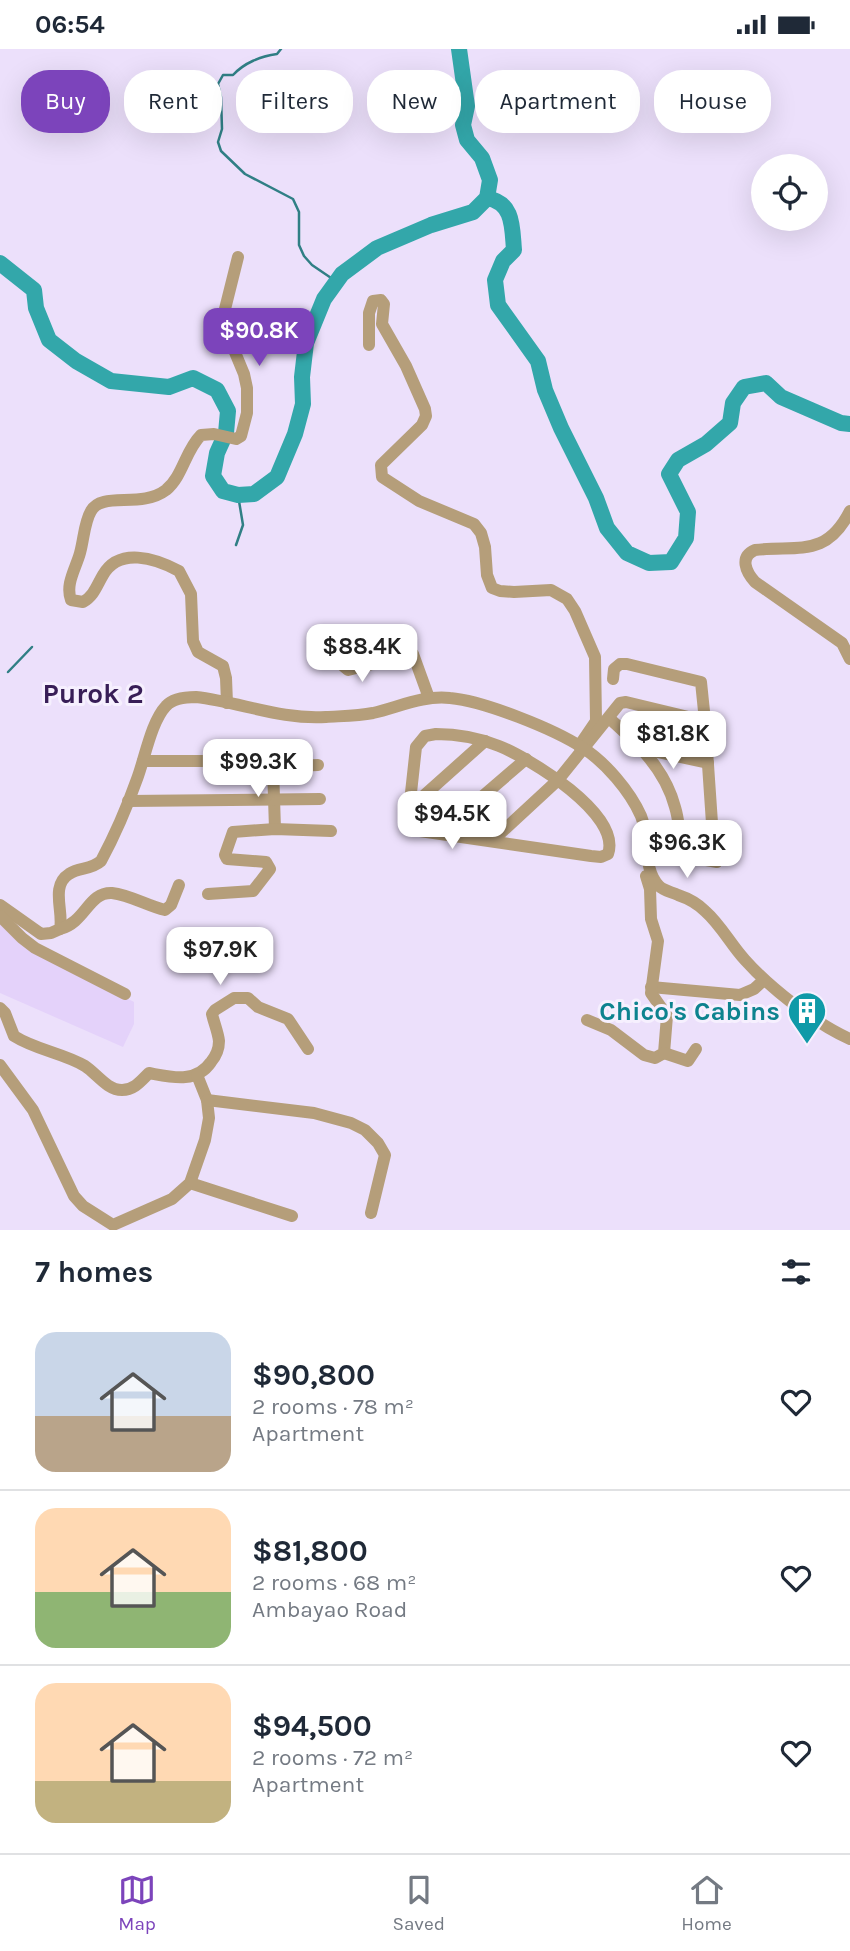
<!DOCTYPE html>
<html lang="en">
<head>
<meta charset="utf-8">
<style>
  body { margin:0; font-family:Karla,sans-serif; background:#f2f2f3; color:#1f2937; height:100vh; display:flex; flex-direction:column; font-size:26px; white-space:nowrap }
  * { box-sizing:border-box; margin:0 }
  p { font-size:23px; color:#747a83 }
  .icon { flex:none; width:38px; height:38px; fill:none; stroke:currentColor; stroke-width:2; stroke-linecap:round; stroke-linejoin:round }
  .map { position:relative; height:1181px; overflow:hidden }
  .drawer { display:flex; flex-direction:column; background:#fff; flex:1 }
  .drawer>* { flex:none }
  .banner { position:absolute; left:21px; top:21px; width:808px; height:63px; display:flex; gap:14px }
  .fabs { position:absolute; left:751px; top:105px; display:grid; gap:14px }
  .fabs a { display:grid; place-items:center; width:77px; height:77px; border-radius:50%; background:#fff; box-shadow:0 7px 28px #0002; font-size:35px }
  .price { position:absolute; translate:-50% -60px; padding:0 16px; border-radius:14px; background:#fff; color:#222; font-size:23px; line-height:46px; filter:drop-shadow(0 2px 4px #0008) }
  .price::after { content:''; position:absolute; left:50%; top:42px; width:21px; height:16px; margin-left:-10px; background:inherit; clip-path:polygon(0 0,100% 0,50% 100%) }
  .price.on { background:#7c44bb; color:#fff }
  ul { padding:0; list-style:none }
  li { display:flex; align-items:center; gap:21px; height:175px; padding:0 35px }
  li+li { border-top:2px solid #e0e1e3 }
  li span { display:grid; place-items:center; flex:none; width:196px; height:140px; border-radius:21px; color:#555 }
  li>.icon { margin-inline-start:auto }
  span .icon { width:84px; height:84px; fill:#fffc; stroke-width:1 }
  li b { font-size:30px }
  h2 { display:flex; justify-content:space-between; align-items:center; height:84px; padding:0 35px; font-size:30px }
  .chip { padding:0 24px; border-radius:28px; background:#fff; box-shadow:0 7px 28px #0002; font-size:24px; line-height:63px }
  .chip.on { background:#7c44bb; color:#fff }
  .status { display:flex; justify-content:space-between; align-items:center; height:49px; padding:0 35px; background:#fff; direction:ltr }
  .status svg { height:19px; fill:currentColor }
  .tabs { display:flex; justify-content:space-around; align-items:center; height:98px; border-top:2px solid #e0e1e3; background:#fff; font-size:19px; color:#747a83 }
  .tabs a { display:grid; justify-items:center; gap:4px }
  .tabs .on { color:#7c44bb }
  .map>svg:first-child { display:block }
</style>
</head>
<body>
<div class="status"><b>06:54</b><svg viewBox="0 0 49 12"><path d="M0 12V9h3v3zM5 12V6h3v6zM10 12V3h3v9zM15 12V0h3v12zM26 1h20v11H26zM47 4h2v5h-2z"/></svg></div>
<div class="map">
<svg width="850" height="1181" viewBox="0 0 850 1181">
  <rect width="100%" height="100%" fill="#ece0fb"/>
  <!-- built -->
  <path fill="#e4d2fa" d="M0,868L27,897L134,953V975L123,998L0,944Z"/>
  <g fill="none" stroke-linecap="round" stroke-linejoin="round">
    <!-- stream -->
    <g stroke="#307f85" stroke-width="2.5">
      <path d="M281,0L277,5C261,7 244,14 233,26H223L218,35L221,48L222,80L218,93L221,102L245,125L293,150L299,163V196L304,207L312,216L337,233"/>
      <path d="M236,496L243,476L238,446"/>
      <path d="M8,623L32,598"/>
    </g>
    <!-- river -->
    <g stroke="#33a7aa" stroke-width="16">
      <path d="M487,149C514,154 512,178 514,201L503,212L495,231L498,256L538,312L545,341L561,379L596,449L607,479L627,504L649,514L671,513L686,489L688,463L669,425L678,411L706,395L730,374L733,354L744,338L766,334L781,348L841,374L850,375"/>
      <path d="M0,214L34,241L36,259L49,291L76,312L111,332L169,338L193,329L217,341L228,362L226,384L217,404L213,427L223,442L238,446L254,445L277,428L295,385L303,355L302,328L306,294L324,250L342,225L377,199L431,176L473,163L487,149L490,131L482,109L467,91L463,76L467,57L459,0"/>
    </g>
    <!-- minor -->
    <g stroke="#b59e7a" stroke-width="12">
      <path d="M369,296V264L373,252L381,251L384,255L382,275L406,317L425,360L426,367L422,376L381,416L382,428L419,452L474,475L481,484L485,498L487,526L492,539L500,542L514,543L551,541L567,550L575,562L595,608L596,672L579,697"/>
      <path d="M850,462C826,509 799,496 755,501C739,508 746,523 755,533L842,594L850,610"/>
      <path d="M343,590L342,616L348,621L413,605L429,649"/>
      <path d="M613,630L614,620L620,615H627L701,633L705,672"/>
      <path d="M227,654L226,629L223,617L198,603L193,592L191,545L179,522C155,509 119,498 103,526C97,536 94,547 83,553L71,551C65,535 76,519 80,504C84,490 84,474 91,462C102,442 141,460 166,441C183,427 185,402 201,386L214,385L236,390L241,387L247,364V339L244,325L222,272L238,208"/>
      <path d="M610,670C638,695 665,720 675,758C680,774 679,791 685,807L717,813"/>
      <path d="M436,685C457,685 479,689 499,697C529,709 622,765 608,805L601,808L591,807L413,781L408,771L416,698L425,687Z"/>
      <path d="M644,700L708,714"/>
      <path d="M143,712H206L251,719L318,716"/>
      <path d="M273,718L275,780"/>
      <path d="M128,752L320,750"/>
      <path d="M410,759L485,692"/>
      <path d="M441,783L526,710"/>
      <path d="M492,792L558,731L620,654L626,653L705,672L712,774"/>
      <path d="M208,845L253,842L270,820L266,813L227,810L225,806L233,783L275,780L331,782"/>
      <path d="M0,856L41,885L51,884L60,880C64,863 50,837 69,825C79,818 91,821 101,812C115,786 127,758 137,730C145,709 151,673 166,657C173,649 186,648 196,648C240,653 281,671 326,668C342,667 358,667 373,664C399,658 423,646 450,649C484,652 554,680 583,699C605,713 630,742 641,767C650,788 642,820 659,837C664,842 672,843 678,846C687,849 698,855 705,862C721,876 731,896 745,911C770,939 816,975 850,990"/>
      <path d="M0,867L22,889L35,899L125,945"/>
      <path d="M60,880C86,873 88,843 112,844C130,846 148,857 165,861L171,856L179,836"/>
      <path d="M651,938L740,946L754,940L764,931"/>
      <path d="M0,959L5,964L14,987C36,1001 63,1004 85,1017C97,1025 107,1041 122,1041C134,1041 141,1032 149,1024C171,1028 196,1035 211,1013C216,1007 219,1000 219,992C218,983 214,974 212,965L215,961L234,949H248L258,958L288,970L308,1000"/>
      <path d="M587,971L611,981L644,1006L655,1009L664,1004L667,967L651,944L658,892L651,870L650,840L646,827"/>
      <path d="M664,1004L688,1012L696,1000"/>
      <path d="M0,1016L33,1061L74,1147L83,1157L113,1176L172,1150L190,1134L205,1091L209,1069L207,1051L197,1026"/>
      <path d="M207,1051L314,1064L351,1074L365,1081L378,1094L385,1106L371,1164"/>
      <path d="M190,1134L292,1167"/>
    </g>
  </g>
  <!-- icons -->
  <defs>
    <g id="building-pin" transform="scale(2.0125)"><path d="M0 17L-7.5 6A9.5 9.5 0 1 1 7.5 6Z" fill="#0f9aa8" stroke="#f6f0fe"/><path d="M-4-6H4V6H1V3H-1V6H-4ZM-2.5-4.3h1.7v1.8h-1.7ZM.8-4.3h1.7v1.8H.8ZM-2.5-1h1.7V.8h-1.7ZM.8-1h1.7V.8H.8Z" fill="#fff"/></g>
  </defs>
  <g fill-rule="evenodd">
    <use href="#building-pin" x="807" y="962"/>
  </g>
  <g text-anchor="middle" stroke-width="6" stroke-linejoin="round" paint-order="stroke">
    <!-- culture labels -->
    <g font-size="26" font-weight="bold" fill="#0d838f" stroke="#f6f0fe" text-anchor="end">
      <text x="780" y="971">Chico's Cabins</text>
    </g>
    <!-- neighbourhood labels -->
    <g font-size="28" font-weight="bold" fill="#381e57" stroke="#f6f0fe">
      <text x="93" y="654">Purok 2</text>
    </g>
  </g>
</svg>
<div class="fabs">
<a><svg class="icon" aria-label="locate" viewBox="0 0 24 24"><circle cx="12" cy="12" r="6"/><path d="M12 2v4M12 18v4M2 12h4M18 12h4"/></svg></a>
</div>
<b class="price on" style="left:259px;top:319px">$90.8K</b>
<b class="price" style="left:362px;top:635px">$88.4K</b>
<b class="price" style="left:673px;top:722px">$81.8K</b>
<b class="price" style="left:258px;top:750px">$99.3K</b>
<b class="price" style="left:452px;top:802px">$94.5K</b>
<b class="price" style="left:687px;top:831px">$96.3K</b>
<b class="price" style="left:220px;top:938px">$97.9K</b>
<div class="banner">
<a class="chip on">Buy</a>
<a class="chip">Rent</a>
<a class="chip">Filters</a>
<a class="chip">New</a>
<a class="chip">Apartment</a>
<a class="chip">House</a>
</div>
</div>
<section class="drawer">
<h2>7 homes<svg class="icon" aria-label="filters" viewBox="0 0 24 24"><path d="M4 7h16M4 17h16"/><circle cx="9" cy="7" r="2"/><circle cx="15" cy="17" r="2"/></svg></h2>
<ul>
<li><span style="background:linear-gradient(#c9d6e8 60%,#b9a48a 0)"><svg class="icon" aria-label="home" viewBox="0 0 24 24"><path d="M3 11l9-7 9 7M6 9v11h12V9"/></svg></span><div><b>$90,800</b><p>2 rooms · 78 m²</p><p>Apartment</p></div><svg class="icon" aria-label="heart" viewBox="0 0 24 24"><path d="M12 20l-8-8c-3-5 5-10 8-4 3-6 11-1 8 4z"/></svg></li>
<li><span style="background:linear-gradient(#ffd9b3 60%,#8fb573 0)"><svg class="icon" aria-label="home" viewBox="0 0 24 24"><path d="M3 11l9-7 9 7M6 9v11h12V9"/></svg></span><div><b>$81,800</b><p>2 rooms · 68 m²</p><p>Ambayao Road</p></div><svg class="icon" aria-label="heart" viewBox="0 0 24 24"><path d="M12 20l-8-8c-3-5 5-10 8-4 3-6 11-1 8 4z"/></svg></li>
<li><span style="background:linear-gradient(#ffd9b3 70%,#c2b280 0)"><svg class="icon" aria-label="home" viewBox="0 0 24 24"><path d="M3 11l9-7 9 7M6 9v11h12V9"/></svg></span><div><b>$94,500</b><p>2 rooms · 72 m²</p><p>Apartment</p></div><svg class="icon" aria-label="heart" viewBox="0 0 24 24"><path d="M12 20l-8-8c-3-5 5-10 8-4 3-6 11-1 8 4z"/></svg></li>
</ul>
</section>
<nav class="tabs">
<a class="on"><svg class="icon" aria-label="map" viewBox="0 0 24 24"><path d="M3 6l6-2 6 2 6-2v14l-6 2-6-2-6 2zM9 4v14M15 6v14"/></svg>Map</a>
<a><svg class="icon" aria-label="saved" viewBox="0 0 24 24"><path d="M7 4h10v16l-5-4-5 4z"/></svg>Saved</a>
<a><svg class="icon" aria-label="home" viewBox="0 0 24 24"><path d="M3 11l9-7 9 7M6 9v11h12V9"/></svg>Home</a>
</nav>
</body>
</html>
